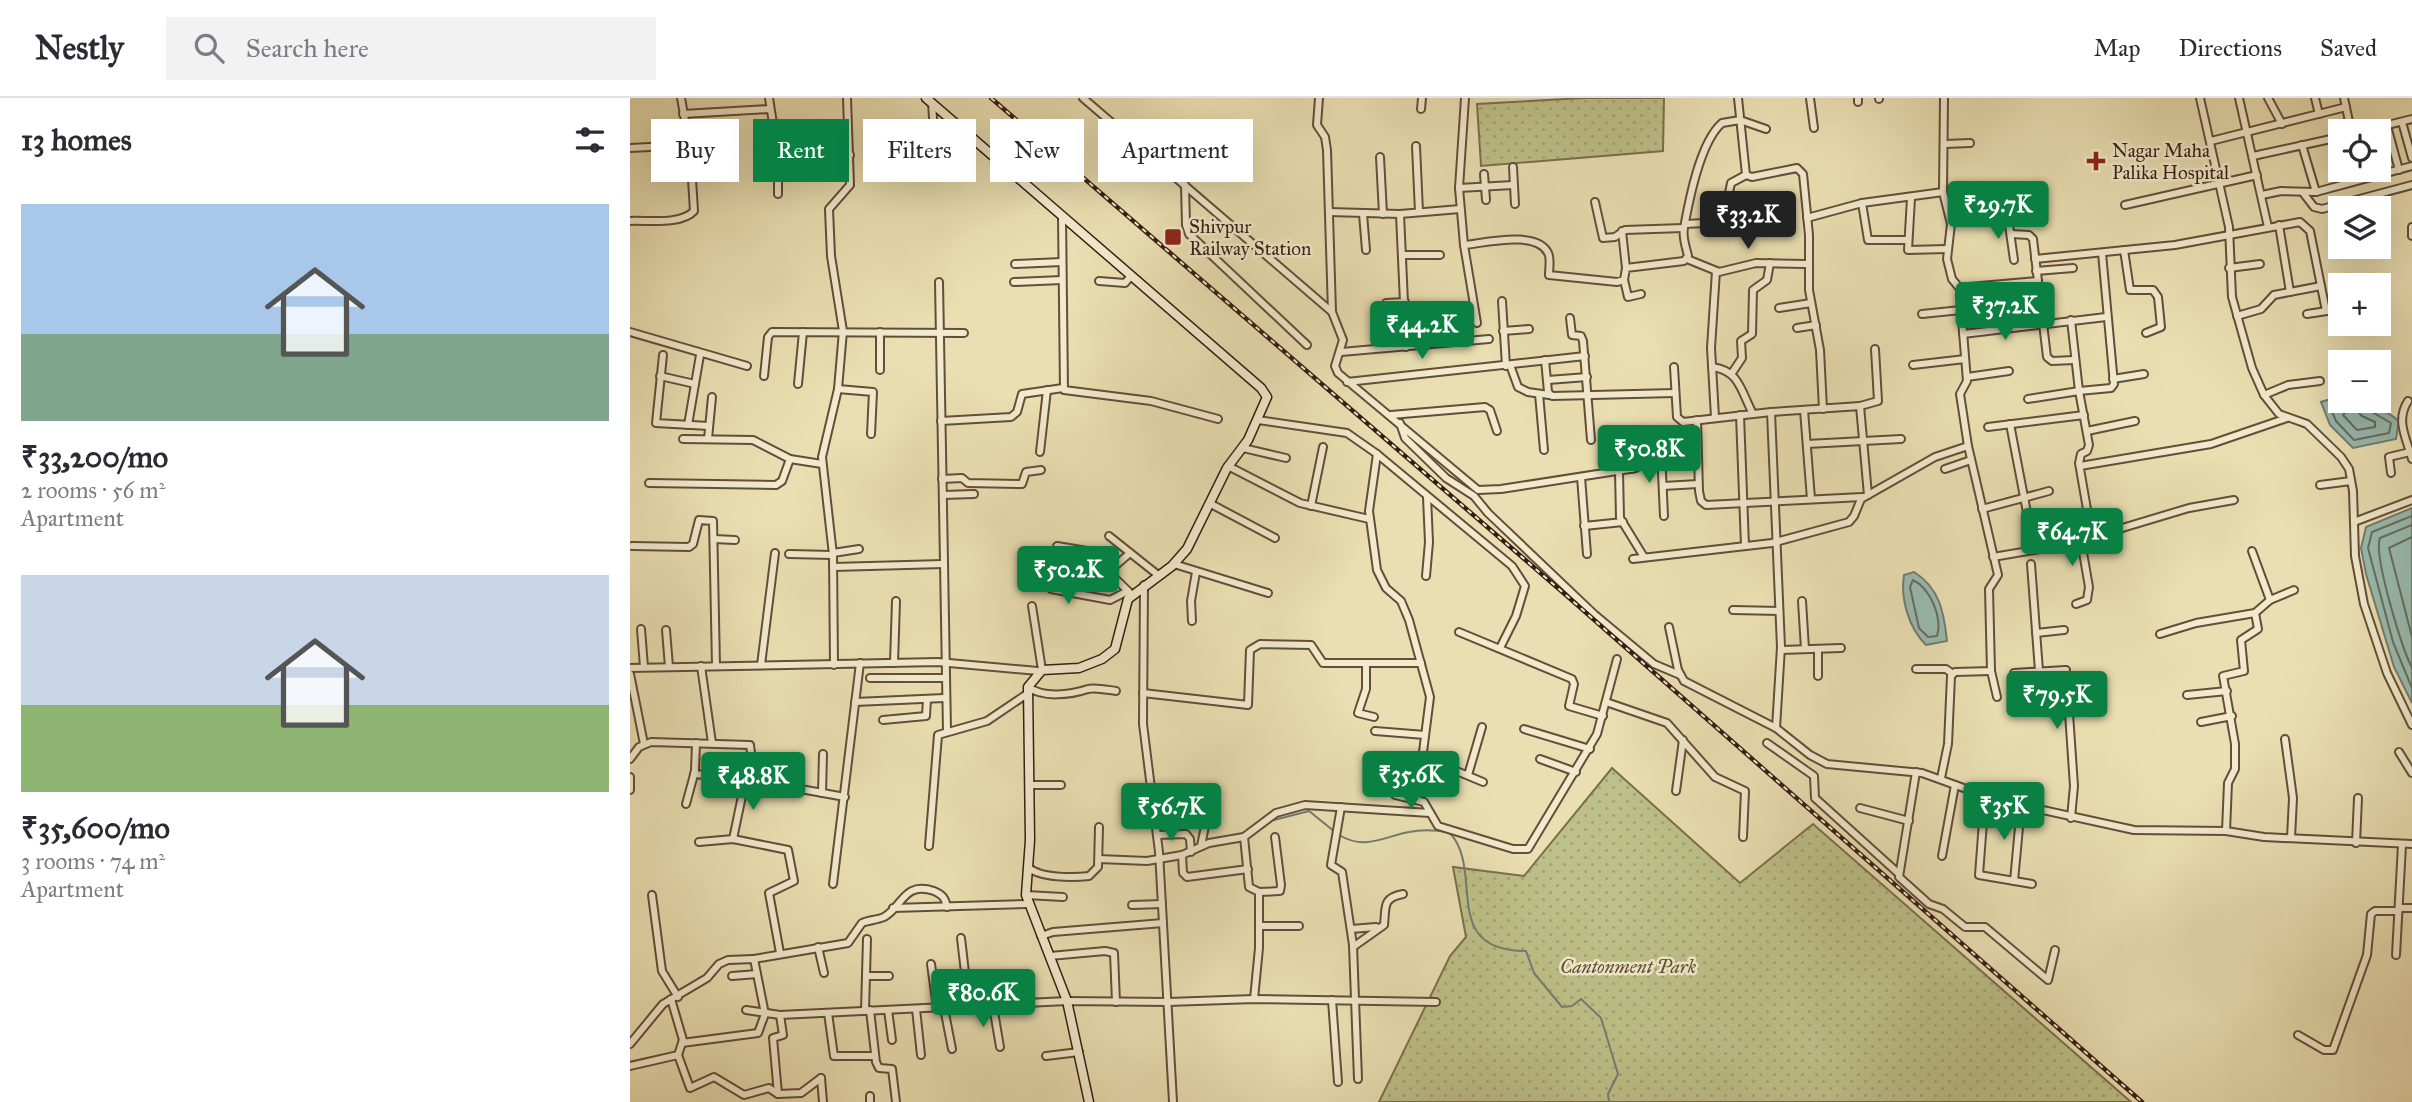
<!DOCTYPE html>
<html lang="en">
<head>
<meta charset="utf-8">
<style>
  body { margin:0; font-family:"IM FELL Great Primer",serif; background:#f2f2f3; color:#2b2b33; height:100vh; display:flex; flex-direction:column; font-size:26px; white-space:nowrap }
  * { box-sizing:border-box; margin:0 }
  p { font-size:23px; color:#7c7c81 }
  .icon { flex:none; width:38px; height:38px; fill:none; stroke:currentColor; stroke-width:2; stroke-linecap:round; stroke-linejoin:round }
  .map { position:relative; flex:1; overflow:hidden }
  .panel { display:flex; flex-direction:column; background:#fff; width:630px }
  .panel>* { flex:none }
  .banner { position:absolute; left:21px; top:21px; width:665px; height:63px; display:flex; gap:14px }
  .controls { position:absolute; left:1698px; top:21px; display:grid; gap:14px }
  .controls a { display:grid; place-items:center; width:63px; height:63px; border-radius:0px; background:#fff; box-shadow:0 7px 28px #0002; font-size:35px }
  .price { position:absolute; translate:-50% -60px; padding:0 16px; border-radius:7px; background:#0b8043; color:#fff; font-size:23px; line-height:46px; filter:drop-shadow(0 2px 4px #0008) }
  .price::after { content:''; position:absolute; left:50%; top:42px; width:21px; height:16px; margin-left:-10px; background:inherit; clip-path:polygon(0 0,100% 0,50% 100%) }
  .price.on { background:#222; color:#fff }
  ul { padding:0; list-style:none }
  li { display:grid; align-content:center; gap:14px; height:371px; padding:0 21px }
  li span { display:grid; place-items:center; height:217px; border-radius:0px; color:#555 }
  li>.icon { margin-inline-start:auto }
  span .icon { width:126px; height:126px; fill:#fffc; stroke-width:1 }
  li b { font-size:30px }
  h2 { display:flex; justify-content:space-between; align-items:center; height:84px; padding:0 21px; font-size:30px }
  .pill { padding:0 24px; border-radius:0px; background:#fff; box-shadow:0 7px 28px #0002; font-size:24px; line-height:63px }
  .pill.on { background:#0b8043; color:#fff }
  header { display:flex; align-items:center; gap:42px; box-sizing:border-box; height:98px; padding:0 35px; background:#fff; border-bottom:2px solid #e1e1e2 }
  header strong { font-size:33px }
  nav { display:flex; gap:38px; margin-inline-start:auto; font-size:24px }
  .search { width:490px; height:63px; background:#f2f2f3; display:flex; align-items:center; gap:18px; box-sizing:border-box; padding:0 24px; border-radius:0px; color:#7c7c81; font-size:26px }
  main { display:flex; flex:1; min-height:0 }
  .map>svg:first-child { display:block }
</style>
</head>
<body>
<header>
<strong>Nestly</strong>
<div class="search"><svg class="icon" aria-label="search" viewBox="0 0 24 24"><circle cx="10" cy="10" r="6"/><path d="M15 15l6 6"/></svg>Search here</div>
<nav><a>Map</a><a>Directions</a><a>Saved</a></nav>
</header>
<main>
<section class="panel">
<h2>13 homes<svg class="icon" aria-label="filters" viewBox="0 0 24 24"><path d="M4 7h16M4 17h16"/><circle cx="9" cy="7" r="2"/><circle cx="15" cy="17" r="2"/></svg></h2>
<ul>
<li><span style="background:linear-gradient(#a9c7e8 60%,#7fa58c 0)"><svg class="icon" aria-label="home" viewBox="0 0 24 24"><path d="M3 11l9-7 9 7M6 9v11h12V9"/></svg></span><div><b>₹33,200/mo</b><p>2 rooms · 56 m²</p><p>Apartment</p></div></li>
<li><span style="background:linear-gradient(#c9d6e8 60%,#8fb573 0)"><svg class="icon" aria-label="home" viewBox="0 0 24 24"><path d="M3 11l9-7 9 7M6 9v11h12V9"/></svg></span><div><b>₹35,600/mo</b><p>3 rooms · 74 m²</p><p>Apartment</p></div></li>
</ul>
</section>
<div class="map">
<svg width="1782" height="1004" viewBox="0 0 1782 1004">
  <defs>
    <pattern id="park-dots" width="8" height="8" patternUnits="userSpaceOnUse" patternTransform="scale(1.75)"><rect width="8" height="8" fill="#bdc088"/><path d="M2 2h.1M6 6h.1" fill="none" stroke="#a3a474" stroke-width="1.8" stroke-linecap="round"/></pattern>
  </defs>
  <rect width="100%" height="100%" fill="#eadfb2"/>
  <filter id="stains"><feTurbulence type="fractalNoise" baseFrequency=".00286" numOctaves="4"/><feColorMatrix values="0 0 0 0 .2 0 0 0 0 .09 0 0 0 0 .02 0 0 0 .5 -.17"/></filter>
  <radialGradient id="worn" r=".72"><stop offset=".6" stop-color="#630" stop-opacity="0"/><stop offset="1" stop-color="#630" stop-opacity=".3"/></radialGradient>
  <!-- park -->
  <g fill="url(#park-dots)" stroke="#7b6e4c" stroke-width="2">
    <path d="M954,0H1034L1033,53L851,68L847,6Z"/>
    <path d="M982,670L1110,785L1183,726L1501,1004H749L820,858L836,839L823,769L894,778Z"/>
  </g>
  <!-- water -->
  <g fill="#98bcb1" stroke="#727c71" stroke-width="2">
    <path d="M1710,298V303C1735,303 1749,307 1769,323L1766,341L1723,350L1700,327L1691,304Z"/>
    <path d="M1782,410V605L1764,569L1736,476L1731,450L1736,429Z"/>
    <path d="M1284,474C1310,490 1314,515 1317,543L1296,547C1279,530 1270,501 1274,477Z"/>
  </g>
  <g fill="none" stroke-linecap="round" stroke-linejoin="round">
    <!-- shore -->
    <g stroke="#686c61" stroke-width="2">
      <path d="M1714,303L1703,308L1701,311L1706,323L1724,342L1759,335L1761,325L1737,311L1734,303"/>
      <path d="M1722,308L1732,318L1745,324V329L1727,332L1713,317Z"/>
      <path d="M1782,418L1742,434L1738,450L1763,544L1782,590"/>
      <path d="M1782,427L1750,440C1743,457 1772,550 1782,570"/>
      <path d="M1782,439L1759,450L1782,539"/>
      <path d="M1283,482C1300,490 1313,520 1307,538L1298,539L1289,530L1280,489Z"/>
    </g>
    <!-- stream -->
    <g stroke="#727c71" stroke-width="2">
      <path d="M644,722L679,713L705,734"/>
      <path d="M709,737C736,753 755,738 779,734C792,731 806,732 819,734C856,772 808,853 896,853L904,875L932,909L942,908L951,901L971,920L988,976L978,996L979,1004"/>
    </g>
    <!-- street casing -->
    <g stroke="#654d39" stroke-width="10">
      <g id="street">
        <path d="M139,0L148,57V96"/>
        <path d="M453,0L702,214L713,242L705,268L708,275L848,392L871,391L1006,370"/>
        <path d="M689,0L687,27L695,39L697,52L702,214"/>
        <path d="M835,0L829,90L834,147L847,225"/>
        <path d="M1108,0L1116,77L1122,79L1167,70L1173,76L1179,137V192L1190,252L1193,311"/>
        <path d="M1180,0L1184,30"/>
        <path d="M1228,0V4"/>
        <path d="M1249,0V1"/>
        <path d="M1314,0L1313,94L1321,126L1317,161L1322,181L1331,192"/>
        <path d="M1570,0L1599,129L1602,199L1622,270L1634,297L1649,316L1677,326L1711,359L1719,371L1723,393L1725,458L1734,506L1757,575L1782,627"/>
        <path d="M1609,0L1638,129"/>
        <path d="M1638,0L1652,26"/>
        <path d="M1685,0L1689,16"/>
        <path d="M1714,0L1721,33"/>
        <path d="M302,5L307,78"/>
        <path d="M791,11L792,0"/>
        <path d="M53,16L140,11"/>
        <path d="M1772,24L1782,60"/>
        <path d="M1757,28L1769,72"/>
        <path d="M1733,33L1782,21"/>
        <path d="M1581,43L1716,9"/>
        <path d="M1315,46L1340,45"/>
        <path d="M1672,47L1686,94"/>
        <path d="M786,48L789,114"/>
        <path d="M0,50L59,47"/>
        <path d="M1623,58L1710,39"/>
        <path d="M750,59L753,116"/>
        <path d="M883,69L885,106"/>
        <path d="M175,72H185C190,53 204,57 220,57"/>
        <path d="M854,76L856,102"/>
        <path d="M555,87L556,127L559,136L677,247"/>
        <path d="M829,90L883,87"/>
        <path d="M1674,96L1684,109L1692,111L1782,87"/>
        <path d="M1632,97L1651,93L1686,94L1782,68"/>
        <path d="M1281,100L1278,152L1317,151"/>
        <path d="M965,104L973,140L985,139L995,132L1053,130"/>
        <path d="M1232,105L1313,94"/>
        <path d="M1495,107L1627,77"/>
        <path d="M699,114L770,116L830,111"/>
        <path d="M733,116L736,152"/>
        <path d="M770,116L776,249"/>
        <path d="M432,118L434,292L521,303L588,321"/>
        <path d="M1177,120L1232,105L1238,142H1278"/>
        <path d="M1378,120L1384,162"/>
        <path d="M0,123C18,122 51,127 64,113L60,50L51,0"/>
        <path d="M1055,126L1093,124L1101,85L1116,77"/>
        <path d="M1649,127L1660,194"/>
        <path d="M1782,129V138"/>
        <path d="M992,133L996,170"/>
        <path d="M1381,136L1399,137L1403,141L1417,259L1422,263L1444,262"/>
        <path d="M834,147C855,145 907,132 918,155C921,160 919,170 919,177L987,184L994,182L996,170L1054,163L1058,158C1056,149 1052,139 1054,130C1059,102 1070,44 1092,25L1110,22L1136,31"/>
        <path d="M1494,152L1500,192H1523L1528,199L1531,229L1516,235"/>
        <path d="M773,157H810"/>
        <path d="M1057,161L1089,174L1126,165L1176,166"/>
        <path d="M1405,161L1545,147L1670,124L1680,133L1696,213"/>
        <path d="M385,166L432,164"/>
        <path d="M1599,170L1630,166"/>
        <path d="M1406,173L1443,170"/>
        <path d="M994,182L998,199L1011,196"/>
        <path d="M469,183L495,185L501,178"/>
        <path d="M309,184L317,633"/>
        <path d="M384,184L432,182"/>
        <path d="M872,203L876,268"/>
        <path d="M756,205L775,204"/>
        <path d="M1149,210L1181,205"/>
        <path d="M1292,216L1331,212"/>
        <path d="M1677,216L1710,211"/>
        <path d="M1607,218L1631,211L1644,197L1691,188"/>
        <path d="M940,220L942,237L951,238L953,243L961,342"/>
        <path d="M1441,222L1449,293L1481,290L1484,286L1472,155"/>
        <path d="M1167,230L1186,227"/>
        <path d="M873,233L899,231"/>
        <path d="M0,234L117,268"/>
        <path d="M250,234V272"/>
        <path d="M1333,236L1476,219"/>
        <path d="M711,254L859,241"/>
        <path d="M33,257L26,325L79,328"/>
        <path d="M915,262L918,294L922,298L1045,295"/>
        <path d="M880,267L888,289L898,294L919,297"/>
        <path d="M1283,267L1335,261"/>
        <path d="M1044,269L1047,319L1053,324L1141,314L1230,308L1238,397"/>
        <path d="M1082,269C1109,272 1111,293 1123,316"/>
        <path d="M1102,275L1112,260L1111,243L1122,236L1123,192L1137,182L1140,165"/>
        <path d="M30,278L65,286"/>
        <path d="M134,278L138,239L142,234L334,235"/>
        <path d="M1337,279L1379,273"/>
        <path d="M1483,281L1514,276"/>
        <path d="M918,282L957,279"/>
        <path d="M717,284L955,258"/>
        <path d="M168,286L173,234"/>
        <path d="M208,291L243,294L241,336"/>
        <path d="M909,296L914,352"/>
        <path d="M1634,297L1658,287L1690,283"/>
        <path d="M1398,301L1449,293L1459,347L1457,353L1451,356L1449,365L1462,440"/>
        <path d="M1778,303C1765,323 1777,341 1782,361"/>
        <path d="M1230,308L1248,303L1245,251"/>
        <path d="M1174,312L1181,401"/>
        <path d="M1141,314L1151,549L1146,630"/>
        <path d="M761,317L855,309L860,312L867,333"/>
        <path d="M1110,317L1115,448"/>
        <path d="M1085,319L1081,250L1086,173"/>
        <path d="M628,322L717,335L747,356L882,468L895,488L886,518L870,550"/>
        <path d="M1067,322L1069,393L1071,403L1076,407L1232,399"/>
        <path d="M311,323L381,319L387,314L392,296L433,290"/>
        <path d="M770,325L775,340L816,380L844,398L858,415L964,516L1024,566L1050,577"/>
        <path d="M1380,326L1404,451"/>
        <path d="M58,327L70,257"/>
        <path d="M1358,329L1454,317"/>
        <path d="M1457,333L1505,323"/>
        <path d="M53,341L123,342L160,361L192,366"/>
        <path d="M78,341L82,299"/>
        <path d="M1177,346L1271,341"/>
        <path d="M1002,347V371"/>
        <path d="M613,350L656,360"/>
        <path d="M410,354L417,292"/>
        <path d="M1031,354L1034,418"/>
        <path d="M747,356L739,413L747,472L756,490L771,503L779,522L800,599L787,701"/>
        <path d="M598,368L670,405L739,421"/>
        <path d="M1032,368L1067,366"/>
        <path d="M1450,368L1581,346L1657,320"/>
        <path d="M1315,371L1341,362"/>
        <path d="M989,373L990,420L1014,459"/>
        <path d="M1761,375L1759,359L1780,354"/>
        <path d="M951,379L957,456"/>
        <path d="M312,381L332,380L338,385L392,386L396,374L411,372"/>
        <path d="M19,385L146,387L152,383L160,361"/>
        <path d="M1690,387L1721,383"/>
        <path d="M1033,388L1068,386"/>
        <path d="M313,397L344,396"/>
        <path d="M581,406L645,440"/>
        <path d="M681,408L693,349"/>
        <path d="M1352,411L1419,393"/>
        <path d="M1724,424L1782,402"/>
        <path d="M954,428L993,424"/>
        <path d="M479,438L528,477"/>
        <path d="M84,441L105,442"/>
        <path d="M2,448L59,449L63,446L69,422L83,423L86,568"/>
        <path d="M427,448L457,453L499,494"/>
        <path d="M1622,453L1640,502"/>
        <path d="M203,455L229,451"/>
        <path d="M159,456L203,457"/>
        <path d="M1363,459L1439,446L1559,410L1604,402"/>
        <path d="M1003,461L1142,445L1219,424L1224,418L1231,401L1305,359L1338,348"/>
        <path d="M421,464L418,487L421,491L480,502L498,493"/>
        <path d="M544,466L638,495"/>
        <path d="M1401,466L1409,573"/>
        <path d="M203,469L313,466"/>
        <path d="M478,474L500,455"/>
        <path d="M796,478L799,444L797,399"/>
        <path d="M514,487L513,626L529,754L543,1004"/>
        <path d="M1172,503L1175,551"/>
        <path d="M1446,506L1457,502L1459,489L1451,443"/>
        <path d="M402,508L412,572"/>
        <path d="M1103,512L1149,513"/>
        <path d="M562,523L561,503L566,474"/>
        <path d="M1039,529L1048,572L1054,583L1146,630L1180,657L1197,666L1292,675L1367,702L1504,732L1596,733L1634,739L1782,746"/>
        <path d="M11,531L14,569"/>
        <path d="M36,532L39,569"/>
        <path d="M829,534L942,581L944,586L939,608L973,618"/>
        <path d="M1406,535L1434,532"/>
        <path d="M1530,536L1566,525L1625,515L1640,502L1664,492"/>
        <path d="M1188,551V578"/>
        <path d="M1151,552L1211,550"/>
        <path d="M264,565L266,503"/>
        <path d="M736,565V591L728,615L744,619"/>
        <path d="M131,567L145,455"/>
        <path d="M204,567L203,457L192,359L208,291L213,233L201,158L199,111L220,87L217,0"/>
        <path d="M71,568L82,645"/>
        <path d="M0,570L308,564L408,573"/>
        <path d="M1286,571H1316L1323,576"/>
        <path d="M1361,573L1367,599"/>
        <path d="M1384,575L1436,572L1444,688L1441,720"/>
        <path d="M0,576L14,646"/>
        <path d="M240,580H315"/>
        <path d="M398,589C413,600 440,597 458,591C465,589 478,592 486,593"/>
        <path d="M513,595L618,607L620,552L630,546L681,547L693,565H791"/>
        <path d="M1557,597L1597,593"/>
        <path d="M225,604L314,600"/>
        <path d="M976,604L1037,625L1085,679L1115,693L1113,739"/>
        <path d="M253,622L296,618L297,601"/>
        <path d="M1571,624L1602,618"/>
        <path d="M894,631L960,651"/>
        <path d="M745,633L795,637"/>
        <path d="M1655,641L1663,700L1661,740"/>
        <path d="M1137,645L1184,678L1185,700L1268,775"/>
        <path d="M1769,654L1782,675"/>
        <path d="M0,661L9,649L21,644L120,647L121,655L103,741"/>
        <path d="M910,661L946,674"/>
        <path d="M792,665L817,669L853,684"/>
        <path d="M1286,674L1269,779L1299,806L1313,811L1335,829H1355L1418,882L1425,852"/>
        <path d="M64,676L115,681L215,699"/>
        <path d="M838,677L852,629"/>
        <path d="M0,679V692"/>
        <path d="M1311,680L1318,646L1321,578L1325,574L1361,573L1359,491L1368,477L1338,348L1330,296L1337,283L1330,197L1331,192L1339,189L1408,183"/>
        <path d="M399,687H431"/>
        <path d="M1046,693L1053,642"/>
        <path d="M192,695L193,656"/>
        <path d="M765,697L794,704L808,728L883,751H898L967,636L987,561"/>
        <path d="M1355,697L1349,777L1402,786"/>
        <path d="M56,706L65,673L66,645"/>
        <path d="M711,709L701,767L712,774L723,847L728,981"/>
        <path d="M1230,710L1279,723"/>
        <path d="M1596,733L1598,685L1605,671V646L1593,578L1614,573L1611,542L1628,531L1625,515"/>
        <path d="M527,737L556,736L560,741L561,754"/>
        <path d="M614,739L619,789L629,794L650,793L651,787L645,739"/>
        <path d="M69,744L103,741L158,752L164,783L139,795L150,855"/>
        <path d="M1726,745L1728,700"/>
        <path d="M299,748L308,637L357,623L397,596"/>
        <path d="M571,748L581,698"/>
        <path d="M552,757L553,775L557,779L618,771"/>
        <path d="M1312,758L1325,687"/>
        <path d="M469,761L517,763L552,757L579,745L614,739L646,715L675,707L800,715"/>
        <path d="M398,769C409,780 443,780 459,778L468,769L469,729"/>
        <path d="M1384,783L1391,708"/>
        <path d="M203,786L230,565"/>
        <path d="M22,797L32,873L48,899"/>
        <path d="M396,797L433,799"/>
        <path d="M502,807L532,806"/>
        <path d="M263,810L398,806"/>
        <path d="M1769,810H1782"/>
        <path d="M629,828H669"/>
        <path d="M721,831L746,829"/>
        <path d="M411,838L423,834L533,825"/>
        <path d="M331,840L339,909"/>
        <path d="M188,849L194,875"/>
        <path d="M723,849L754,827C756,809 752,800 773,796"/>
        <path d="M1766,857L1772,747"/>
        <path d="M420,858L475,853L484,855L486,904"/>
        <path d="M124,861L218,845L232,825C239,822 247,822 254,819C273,809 273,783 304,793C313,797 315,800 317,809"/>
        <path d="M301,866L307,910"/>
        <path d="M102,878L127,876"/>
        <path d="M236,878H259"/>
        <path d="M41,901L53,942L48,957L60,990L84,979L114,997L139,990L148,996L171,995L191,980"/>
        <path d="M624,901L629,850V794"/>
        <path d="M702,902L708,984"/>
        <path d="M363,908L370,949"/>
        <path d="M314,910L322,951"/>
        <path d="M286,911L291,957"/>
        <path d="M116,912L150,917L437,903L538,904L624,901L806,904"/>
        <path d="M240,912L246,964L249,970L262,971L266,1004"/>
        <path d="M258,912L262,942"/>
        <path d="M235,913L237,841"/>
        <path d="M198,915L204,958H245"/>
        <path d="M1668,937L1694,952H1703L1737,857L1741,816L1745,813H1768"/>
        <path d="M0,946L33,906L77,880L89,866L98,862L124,861L135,916L128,935L52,945"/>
        <path d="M416,958L449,954"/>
        <path d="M0,968L48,957"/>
        <path d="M191,980L193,1004"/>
        <path d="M148,996L143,940L153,937L150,917"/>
        <path d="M240,998V1004"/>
      </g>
    </g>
    <!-- secondary casing -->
    <g stroke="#391c11" stroke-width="11">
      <path id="secondary" d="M296,0L631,290L637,299L618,342L597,370L557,451L542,468L498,501L485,551L472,561L449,570L412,572L398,589L400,742L396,797L437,903L459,1004"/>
    </g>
    <!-- street -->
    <use href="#street" stroke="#f1eacd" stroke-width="6"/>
    <!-- secondary -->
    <use href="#secondary" stroke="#f1eacd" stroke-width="8"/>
    <!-- rail casing -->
    <g stroke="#391c11" stroke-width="4.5">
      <path id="rail" d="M361,0L937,498L1512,1004"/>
    </g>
    <!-- rail -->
    <use href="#rail" stroke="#f1eacd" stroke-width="2" stroke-dasharray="5" stroke-linecap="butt"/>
  </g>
  <!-- markers -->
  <g fill="#8f2418" stroke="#f1eacd" stroke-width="2.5">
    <path d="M1462.5 52.5h7v7h7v7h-7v7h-7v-7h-7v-7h7z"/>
    <rect x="534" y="130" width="18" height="18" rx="3.5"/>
  </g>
  <g text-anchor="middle" stroke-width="5" stroke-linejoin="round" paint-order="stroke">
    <!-- poi labels -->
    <g font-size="19" fill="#391c11" stroke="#f1eacd" text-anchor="start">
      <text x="1482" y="59">Nagar Maha<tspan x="1482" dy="22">Palika Hospital</tspan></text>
      <text x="559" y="135">Shivpur<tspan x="559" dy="22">Railway Station</tspan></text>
    </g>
    <!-- park labels -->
    <g font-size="19" font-style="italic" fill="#614d35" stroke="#f1eacd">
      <text x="998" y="875">Cantonment Park</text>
    </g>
  </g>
  <rect width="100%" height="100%" filter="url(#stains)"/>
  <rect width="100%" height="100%" fill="url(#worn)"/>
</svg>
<div class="controls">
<a><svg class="icon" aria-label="locate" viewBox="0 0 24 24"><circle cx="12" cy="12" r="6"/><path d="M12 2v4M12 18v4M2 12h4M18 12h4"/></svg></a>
<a><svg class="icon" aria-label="layers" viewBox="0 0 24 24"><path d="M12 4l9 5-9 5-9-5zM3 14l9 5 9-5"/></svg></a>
<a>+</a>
<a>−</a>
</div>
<b class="price" style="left:1368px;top:143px">₹29.7K</b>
<b class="price on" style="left:1118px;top:153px">₹33.2K</b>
<b class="price" style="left:1375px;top:244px">₹37.2K</b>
<b class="price" style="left:792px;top:263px">₹44.2K</b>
<b class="price" style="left:1019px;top:387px">₹50.8K</b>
<b class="price" style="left:1442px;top:470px">₹64.7K</b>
<b class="price" style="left:438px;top:508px">₹50.2K</b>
<b class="price" style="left:1427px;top:633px">₹79.5K</b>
<b class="price" style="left:781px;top:713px">₹35.6K</b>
<b class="price" style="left:123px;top:714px">₹48.8K</b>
<b class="price" style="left:1374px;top:744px">₹35K</b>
<b class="price" style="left:541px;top:745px">₹56.7K</b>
<b class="price" style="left:353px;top:931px">₹80.6K</b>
<div class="banner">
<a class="pill">Buy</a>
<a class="pill on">Rent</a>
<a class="pill">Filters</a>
<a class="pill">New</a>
<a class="pill">Apartment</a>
</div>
</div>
</main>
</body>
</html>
